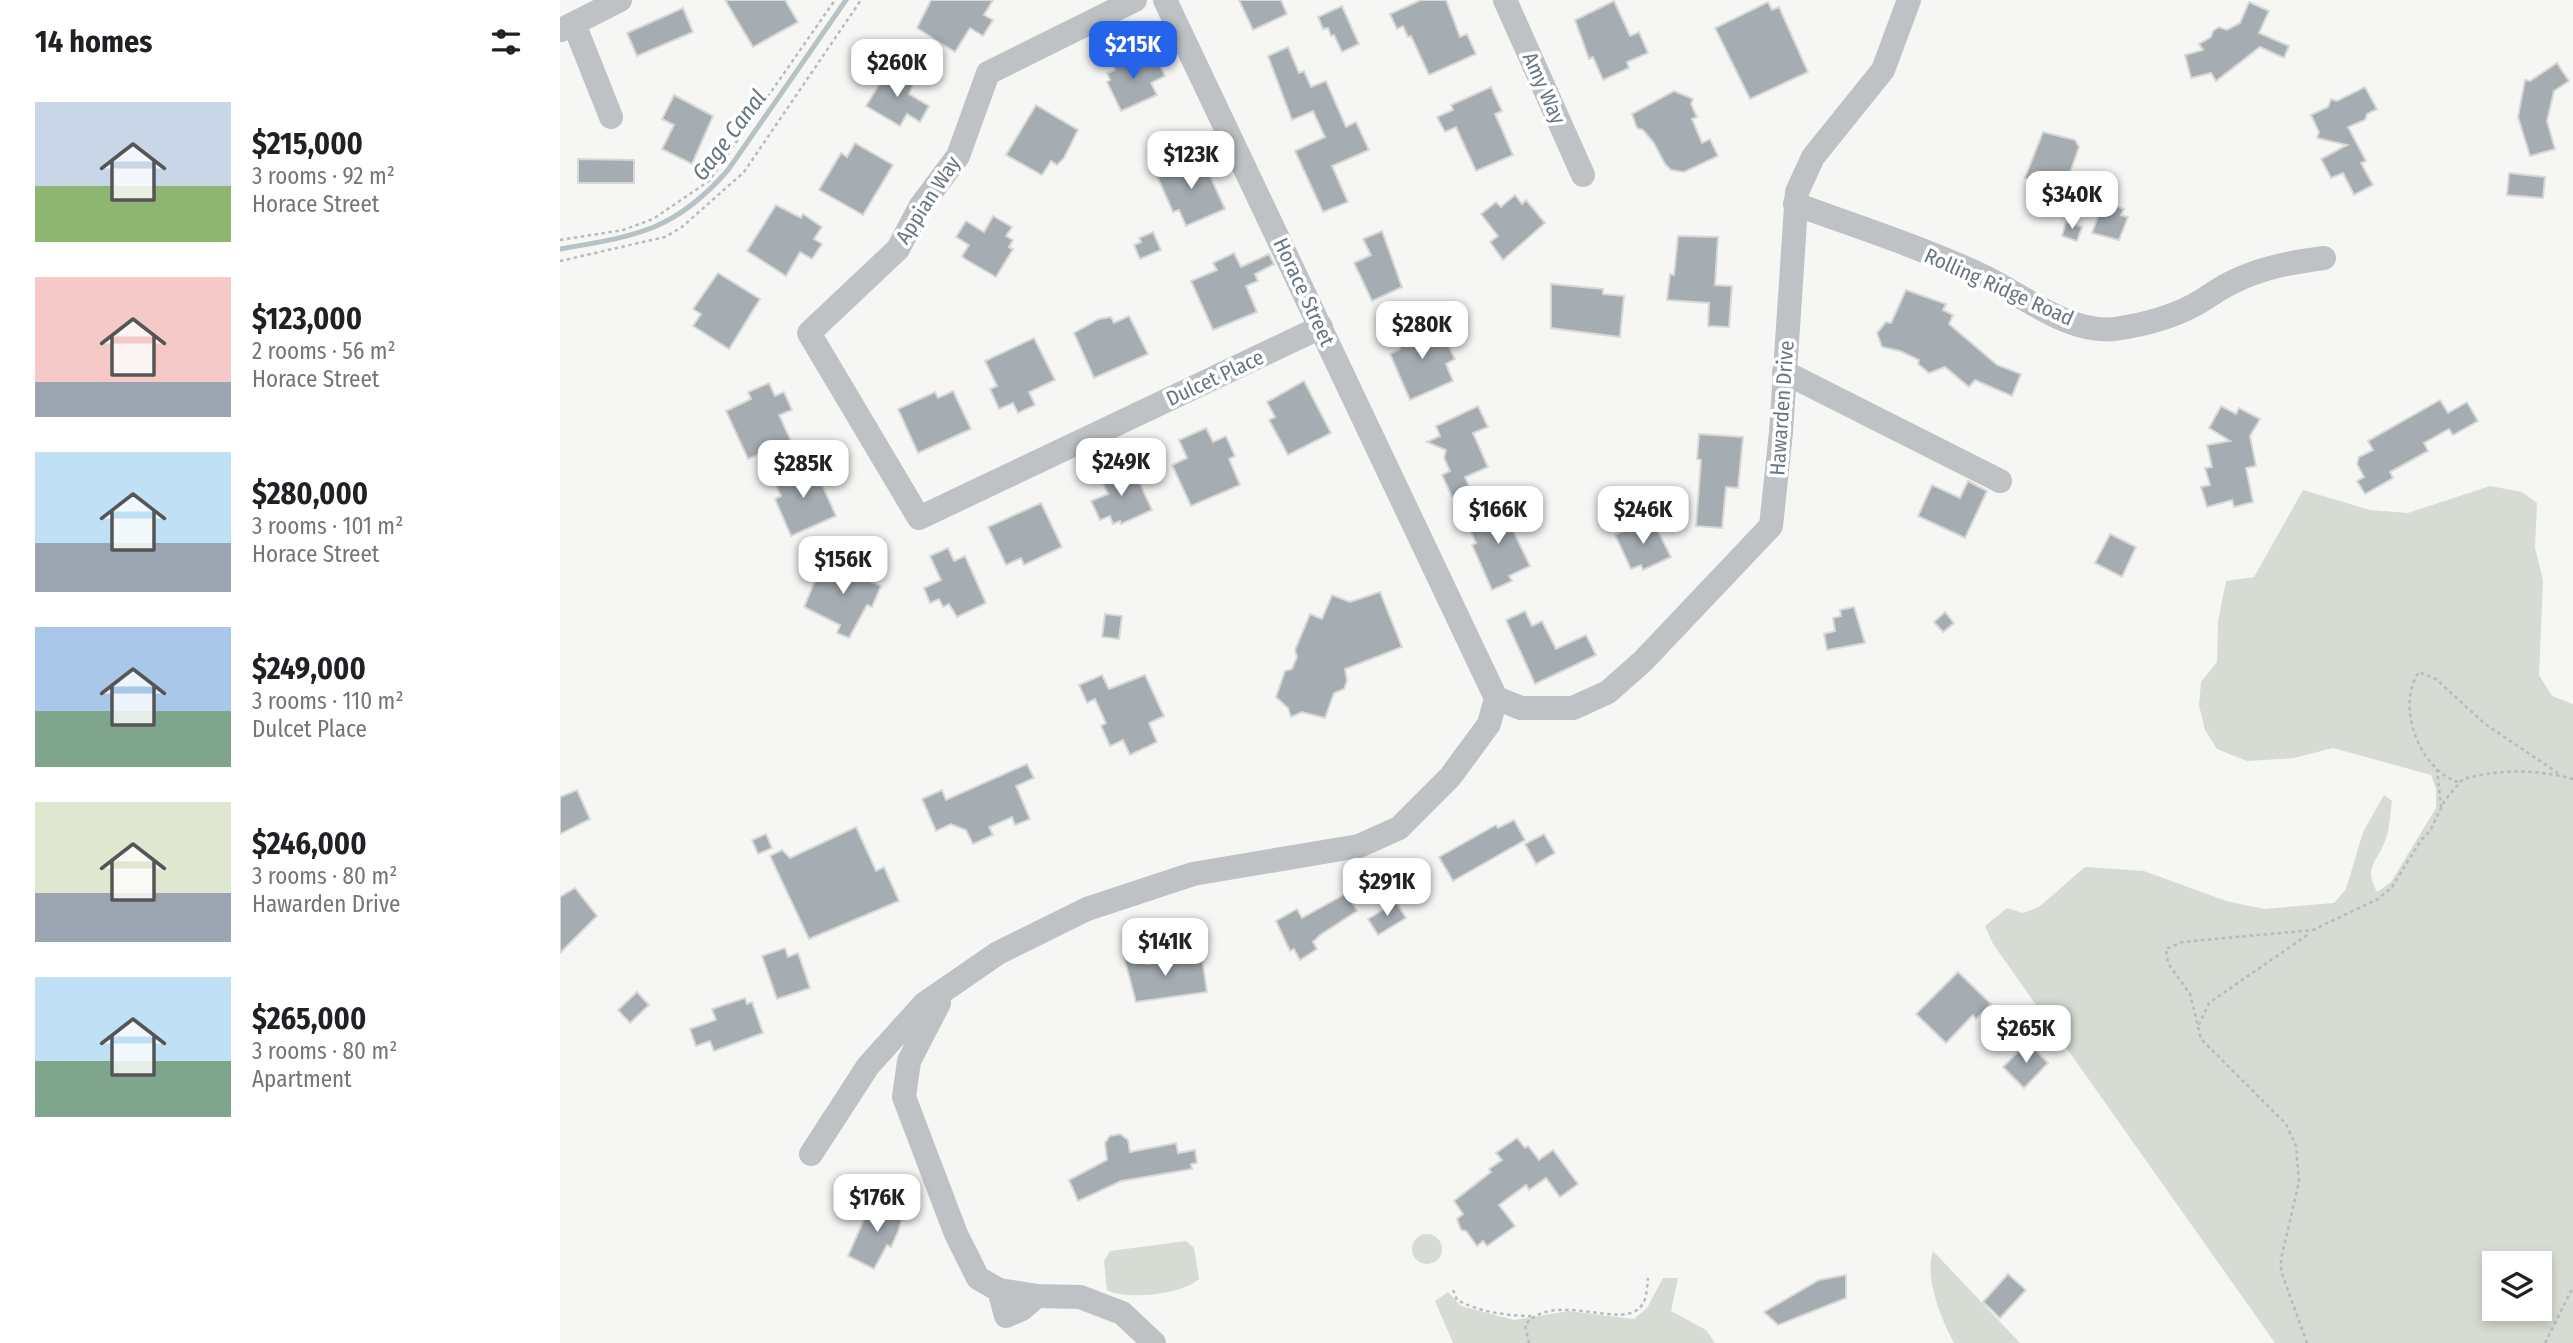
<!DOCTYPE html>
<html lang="en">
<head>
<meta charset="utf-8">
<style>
  body { margin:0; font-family:"Fira Sans Condensed",sans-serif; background:#f2f2f2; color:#202124; height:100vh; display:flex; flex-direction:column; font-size:26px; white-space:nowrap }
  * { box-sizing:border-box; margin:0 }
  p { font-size:23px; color:#757577 }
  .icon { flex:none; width:38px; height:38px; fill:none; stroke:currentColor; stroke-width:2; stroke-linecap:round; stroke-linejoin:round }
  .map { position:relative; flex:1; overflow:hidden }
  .panel { display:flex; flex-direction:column; background:#fff; width:560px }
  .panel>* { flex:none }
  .controls { position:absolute; left:1922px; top:1251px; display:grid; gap:14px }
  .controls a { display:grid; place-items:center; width:70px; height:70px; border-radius:0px; background:#fff; box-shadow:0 4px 10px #0003; font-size:35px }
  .price { position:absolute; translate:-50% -60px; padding:0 16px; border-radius:14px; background:#fff; color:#222; font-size:23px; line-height:46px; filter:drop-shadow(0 2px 4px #0008) }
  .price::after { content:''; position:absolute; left:50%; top:42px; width:21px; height:16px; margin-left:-10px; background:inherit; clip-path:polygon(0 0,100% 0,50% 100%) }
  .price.active { background:#2563eb; color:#fff }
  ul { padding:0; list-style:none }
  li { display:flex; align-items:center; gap:21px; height:175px; padding:0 35px }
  li span { display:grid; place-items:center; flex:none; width:196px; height:140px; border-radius:0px; color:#555 }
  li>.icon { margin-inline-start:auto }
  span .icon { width:84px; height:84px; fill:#fffc; stroke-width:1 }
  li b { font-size:30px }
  h2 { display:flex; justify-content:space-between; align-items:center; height:84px; padding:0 35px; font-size:30px }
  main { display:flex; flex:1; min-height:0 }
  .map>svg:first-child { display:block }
</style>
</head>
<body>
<main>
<section class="panel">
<h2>14 homes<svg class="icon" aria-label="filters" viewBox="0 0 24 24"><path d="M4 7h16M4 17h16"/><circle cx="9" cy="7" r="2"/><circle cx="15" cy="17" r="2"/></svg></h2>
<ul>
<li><span style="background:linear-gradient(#c9d6e8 60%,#8fb573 0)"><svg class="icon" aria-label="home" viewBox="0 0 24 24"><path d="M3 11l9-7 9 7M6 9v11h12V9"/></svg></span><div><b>$215,000</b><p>3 rooms · 92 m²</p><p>Horace Street</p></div></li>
<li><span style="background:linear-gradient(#f6c9c9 75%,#9aa5b1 0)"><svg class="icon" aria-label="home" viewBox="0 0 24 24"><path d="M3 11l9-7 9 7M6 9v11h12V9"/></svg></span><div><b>$123,000</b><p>2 rooms · 56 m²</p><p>Horace Street</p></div></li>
<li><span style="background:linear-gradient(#bfe0f5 65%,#9aa5b1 0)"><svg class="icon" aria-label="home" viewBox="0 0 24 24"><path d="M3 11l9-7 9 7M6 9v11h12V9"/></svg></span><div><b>$280,000</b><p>3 rooms · 101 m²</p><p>Horace Street</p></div></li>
<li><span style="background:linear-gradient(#a9c7e8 60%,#7fa58c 0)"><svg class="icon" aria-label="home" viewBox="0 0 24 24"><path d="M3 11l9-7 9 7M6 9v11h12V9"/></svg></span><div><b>$249,000</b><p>3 rooms · 110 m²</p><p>Dulcet Place</p></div></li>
<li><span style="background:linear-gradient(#dfe7d0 65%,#9aa5b1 0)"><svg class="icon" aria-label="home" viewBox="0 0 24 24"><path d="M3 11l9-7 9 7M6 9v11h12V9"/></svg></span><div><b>$246,000</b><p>3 rooms · 80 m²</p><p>Hawarden Drive</p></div></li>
<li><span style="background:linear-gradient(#bfe0f5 60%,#7fa58c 0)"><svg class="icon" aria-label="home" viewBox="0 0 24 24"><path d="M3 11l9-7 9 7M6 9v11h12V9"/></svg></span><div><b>$265,000</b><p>3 rooms · 80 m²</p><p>Apartment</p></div></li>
</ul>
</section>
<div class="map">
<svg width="2013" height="1343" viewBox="0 0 2013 1343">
  <rect width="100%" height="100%" fill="#f6f6f4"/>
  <!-- green -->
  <g fill="#d6dbd3" fill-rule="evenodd">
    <path d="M1930,486L1962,492L1977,503L1975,548L1983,580L1979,675L1992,696L2013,704V1343H1715L1433,944L1425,926L1447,908L1463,913L1479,907L1525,867L1584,871L1666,901L1704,909L1774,903L1786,889L1803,832L1824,795L1832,801C1830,813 1830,829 1825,841C1817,863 1803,866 1817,892L1831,882L1876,808V789L1871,775L1773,748L1734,758L1687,761L1657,749L1645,730L1639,705L1641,682L1657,662L1658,622L1666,581L1694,577L1743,490L1810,510L1848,513ZM1934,1264H1979V1309H1934Z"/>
    <circle cx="867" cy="1249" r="15"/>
    <path d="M626,1241L634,1248L639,1279C623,1294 566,1301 547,1290L544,1261L550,1251Z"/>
    <path d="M1373,1251L1460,1343H1394C1381,1319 1364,1277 1373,1251Z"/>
    <path d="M1103,1278H1118L1111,1311L1146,1330L1155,1343H893L875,1301L888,1292L901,1306L954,1320L1009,1311L1074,1319L1087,1308Z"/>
  </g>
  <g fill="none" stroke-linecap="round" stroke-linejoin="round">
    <!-- stream -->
    <path stroke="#b7c2c6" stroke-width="5" d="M0,249C76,236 115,231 168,170L286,0"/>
  </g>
  <!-- building -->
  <g fill="#a6adb2" stroke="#d8d8d6" stroke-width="2">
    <path d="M165,0H225L238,22L193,47Z"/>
    <path d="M371,0H433L424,15L433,20L423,36L410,28L395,52L357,28Z"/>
    <path d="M679,0H721L727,14L693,30Z"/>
    <path d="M861,0H886L900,37L907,34L916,54L869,75L851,36L848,37L843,26L837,29L830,14Z"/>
    <path d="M1054,1L1070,36L1079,32L1088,53L1067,62L1069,68L1043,80L1033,57L1029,59L1015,20Z"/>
    <path d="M1208,2L1212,10L1219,7L1248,72L1190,99L1155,28Z"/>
    <path d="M1689,2L1709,11L1699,33L1729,46L1724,58L1700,47L1656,81L1651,73L1631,78L1625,55L1643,50L1639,44L1651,37L1653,31L1659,27L1667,30L1680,23Z"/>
    <path d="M782,6L799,44L782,52L774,35L771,36L768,28L763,29L758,17Z"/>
    <path d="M123,8L133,32L77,56L67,33Z"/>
    <path d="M728,47L739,73L744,71L751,87L766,81L786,127L796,122L809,150L772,166L788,202L763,212L735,151L765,137L753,111L732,120L708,56Z"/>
    <path d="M570,51L577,68L597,59L605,76L591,83L597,95L561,111L547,82L550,80L547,73L555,70L551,60Z"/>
    <path d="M1997,63L2009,81L1994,91L1987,121L1995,149L1970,156L1958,117L1965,80L1970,81Z"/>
    <path d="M343,68L356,76L349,94L369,106L360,122L347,114L340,126L306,106L323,78L326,80L330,74L337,78Z"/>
    <path d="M931,87L942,111L935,114L953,155L916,171L896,127L885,132L877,117L893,110L891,105Z"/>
    <path d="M1805,87L1817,109L1807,114L1805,120L1788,127L1806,161L1801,163L1813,185L1794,195L1783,173L1771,178L1761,159L1787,145L1757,138L1759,132L1751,115L1768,107L1771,99L1777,101Z"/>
    <path d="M1114,91L1133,99L1131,104L1137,117L1132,119L1142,143L1150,139L1158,156L1124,172L1111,170L1105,164L1094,143L1083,130L1077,128L1072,114Z"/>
    <path d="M114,95L153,116L132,164L102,149L114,125L102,119Z"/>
    <path d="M476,105L518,130L504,158L497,165L491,161L482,175L446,155Z"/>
    <path d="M1483,132L1515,140L1519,147L1510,173L1515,174L1510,186H1502L1500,191L1465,178Z"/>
    <path d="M295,143L333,165L303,215L259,190L281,153L287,157Z"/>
    <path d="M641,156L665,209L626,226L619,210L613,212L597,176Z"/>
    <path d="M18,159L74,160V183H18Z"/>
    <path d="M1949,173L1985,177L1983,198L1947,195Z"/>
    <path d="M955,195L962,204L966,200L985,223L943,260L930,242L938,236L921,214L936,202L941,207Z"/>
    <path d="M1544,201L1564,209L1561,215L1568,217L1559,240L1532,233Z"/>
    <path d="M216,205L241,218L243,214L262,227L254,239L262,244L252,259L240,252L226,276L187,251Z"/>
    <path d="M433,216L452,227L446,236L453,240L449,247L453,249L436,277L405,259L402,256L409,245L396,237L406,221L424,232Z"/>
    <path d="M1506,222L1522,227L1517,241L1502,236Z"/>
    <path d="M822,231L842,287L812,301L794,263L811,255L803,239Z"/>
    <path d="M593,232L601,250L580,259L574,245L581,242L579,238Z"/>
    <path d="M1118,236L1158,237L1155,285L1172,286L1169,327L1148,326L1149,303L1107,300L1110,274L1114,275Z"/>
    <path d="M674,253L681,267L709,254L714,264L695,274L698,281L686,286L697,312L653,330L631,281L657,270L653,263Z"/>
    <path d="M158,273L200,299L169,349L133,326L141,314L133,309Z"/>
    <path d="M991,284L1043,289V294L1064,296L1060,337L991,328Z"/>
    <path d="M1346,290L1386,304L1383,310L1393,315L1389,324L1437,365L1461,374L1452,396L1415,380L1409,387L1385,367L1369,373L1358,364L1359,360L1340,351L1322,347L1317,333L1326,322L1331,323Z"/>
    <path d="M569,316L588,354L534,378L514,333L539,319L551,317L554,323Z"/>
    <path d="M853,322L861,340L881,331L895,359L886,364L893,381L850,400L830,354L840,349L832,332Z"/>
    <path d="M474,338L495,380L469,392L475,405L458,413L453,403L439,409L430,389L437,386L425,361Z"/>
    <path d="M744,381L771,433L728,455L709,420L715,417L707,402Z"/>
    <path d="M209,383L215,396L224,392L232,410L219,415L231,441L188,459L166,411L191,399L188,392Z"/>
    <path d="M393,391L411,429L358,453L338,409L375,392L378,398Z"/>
    <path d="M1880,400L1888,413L1907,402L1918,421L1893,435L1889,429L1864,443L1868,451L1830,472L1833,478L1805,494L1797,481L1804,477L1797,464L1799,457L1813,450L1808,441Z"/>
    <path d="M918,406L928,427L913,433L928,467L905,477L910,489L892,497L882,475L890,471L884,458L886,450L867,442L880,436L876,426Z"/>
    <path d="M1661,406L1676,414L1679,408L1700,419L1690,436L1696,466L1686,468L1693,502L1674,507L1672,500L1647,507L1641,487L1650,485L1645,468L1652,467L1647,445L1670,441L1649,428Z"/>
    <path d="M646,428L653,442L666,436L675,456L669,459L680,485L631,506L612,465L627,458L619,440Z"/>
    <path d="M1139,434L1183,437L1178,488L1166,487L1162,528L1136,526L1141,460L1137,459Z"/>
    <path d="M252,462L276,516L231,536L215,499L221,496L214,481Z"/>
    <path d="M557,466L564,483L577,477L592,510L561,524L560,521L553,524L550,516L540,520L531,501L548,494L539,474Z"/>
    <path d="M1408,481L1427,491L1405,538L1358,516L1372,485L1400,498Z"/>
    <path d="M953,502L960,517L949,522L970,566L949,576L952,581L932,590L912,545L916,543L907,523Z"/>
    <path d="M481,503L502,547L464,565L461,558L446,565L428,527Z"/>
    <path d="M1085,521H1093L1111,557L1083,570L1081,565L1071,569L1055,535Z"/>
    <path d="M1550,534L1576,547L1562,577L1535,563Z"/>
    <path d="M388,548L394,561L405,556L426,603L397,617L389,604L383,607L379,599L370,603L364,588L381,580L370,556Z"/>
    <path d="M294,563L312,570L307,580L321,586L312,607L307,605L289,638L277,633L280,625L244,607L262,564L288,575Z"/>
    <path d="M820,592L842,647L785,669L787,681L784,689L774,693L765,718L742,712L731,717L728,708L716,697L725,671L732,669L737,657L735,650L750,614L762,619L772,595L790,602Z"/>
    <path d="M1294,607L1305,643L1267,650L1264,634L1275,631L1273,618L1281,616L1280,610Z"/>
    <path d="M965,611L972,626L982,621L996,649L1026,635L1036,655L975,684L946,620Z"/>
    <path d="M1385,612L1394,623L1383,632L1374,622Z"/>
    <path d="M545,614L562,616L559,639L542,637Z"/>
    <path d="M542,675L549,689L585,675L604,716L589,723L597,742L570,755L563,740L550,746L541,726L546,723L535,699L527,703L519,685Z"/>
    <path d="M467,764L474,778L456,786L470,819L455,825L452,817L429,827L433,835L413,844L406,830L391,824L376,831L362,799L382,790L386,800Z"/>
    <path d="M17,790L30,819L0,834V797Z"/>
    <path d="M954,820L965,840L893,881L879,857L936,825L938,828Z"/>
    <path d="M296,827L316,871L324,867L339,901L249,939L210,856L222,850L230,858Z"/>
    <path d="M206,834L212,848L198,854L192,840Z"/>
    <path d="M984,834L995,853L976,864L965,844Z"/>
    <path d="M15,888L37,916L0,953V897Z"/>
    <path d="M787,893L797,911L760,935L753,942L757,949L740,960L734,949L730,951L716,921L737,909L742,918Z"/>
    <path d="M836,902L846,918L818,935L808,919Z"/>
    <path d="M225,948L228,957L238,953L250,988L217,999L202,956Z"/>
    <path d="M576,955L587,964L642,958L647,992L576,1002L564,957Z"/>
    <path d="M1398,972L1431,1004L1416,1019L1413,1015L1386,1043L1356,1014Z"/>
    <path d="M77,992L89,1005L70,1023L58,1010Z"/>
    <path d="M185,998L187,1004L192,1002L203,1033L154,1051L150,1041L136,1046L130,1029L156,1020L152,1009Z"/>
    <path d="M1468,1042L1488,1063L1464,1088L1443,1067Z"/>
    <path d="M560,1134L568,1140L570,1152L616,1143L618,1153L635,1150L637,1163L631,1164L632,1169L561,1181L518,1201L509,1180L547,1160L545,1143L550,1136Z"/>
    <path d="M957,1138L965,1148L968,1146L979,1160L993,1150L1018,1184L1000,1197L986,1178L969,1190L966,1185L939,1205L955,1226L927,1246L923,1241L917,1246L906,1231L901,1230L897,1219L903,1214L894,1201L931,1172L929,1169L942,1160L936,1153Z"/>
    <path d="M322,1200L342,1211L343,1214L338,1232L331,1247L327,1245L314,1269L288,1256L305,1217L308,1219L318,1201Z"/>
    <path d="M1448,1274L1466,1290L1440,1318L1423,1302Z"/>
    <path d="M1286,1275V1298L1218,1325L1204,1312L1259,1280Z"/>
  </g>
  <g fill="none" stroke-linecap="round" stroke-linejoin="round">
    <!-- path -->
    <g stroke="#b8bbbd" stroke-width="2.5" stroke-dasharray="3.5 3.5" stroke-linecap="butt">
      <path d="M0,240L63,230L93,219L149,181L275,0"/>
      <path d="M0,261L105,237L122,227L184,172L301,0"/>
      <path d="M1877,769L1881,807"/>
      <path d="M1898,782C1860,770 1835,706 1859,672L1876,679L1925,724L1998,773"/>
      <path d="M1639,1025L1649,1003L1750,933"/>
      <path d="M893,1290L897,1300C919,1312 948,1316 972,1316"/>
      <path d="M969,1343L965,1325C994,1289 1064,1332 1082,1305C1087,1298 1087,1287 1088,1278"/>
      <path d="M1747,1343L1721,1271V1259L1739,1182L1736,1146L1726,1124L1641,1039L1630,994L1608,963L1606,949L1622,942L1753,930L1818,899L1832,887L1861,840L1870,831L1885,800L1903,779C1941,769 1976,769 2013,779"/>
      <path d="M1985,1343L2013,1287"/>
    </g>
    <!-- minor -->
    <g stroke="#bec2c5" stroke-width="24">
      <path d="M575,0L428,73L398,156L360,207L338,249L249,333L359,518L761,327"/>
      <path d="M605,0L936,698"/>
      <path d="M945,0L1023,175"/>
      <path d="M14,24L51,117"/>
      <path d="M1,30L60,0"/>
      <path d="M1235,204C1298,227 1363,248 1423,276C1463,295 1508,334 1555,329C1582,325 1611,318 1636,304C1649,297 1662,286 1677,280C1705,267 1733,262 1764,258"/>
      <path d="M1224,372L1440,481"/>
      <path d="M936,698L961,708H1013L1048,692L1083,661L1211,526L1221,432L1237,192L1253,157L1323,70L1349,0"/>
      <path d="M379,1003L349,1061L344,1097L396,1234L418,1278L439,1290L477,1296L520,1297L562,1313L594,1343"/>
      <path d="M251,1154L308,1066L364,1004L438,953L527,909L633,874L799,846L839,828L890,777L929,724L936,698"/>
      <path d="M439,1290L446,1316L462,1309L477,1296"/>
    </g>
  </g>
  <g text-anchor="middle" stroke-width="7" stroke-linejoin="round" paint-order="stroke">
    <!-- street labels -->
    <g font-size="21" fill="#687682" stroke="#fff">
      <text transform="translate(984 88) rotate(66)" y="7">Amy Way</text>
      <text transform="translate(368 200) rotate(-57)" y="7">Appian Way</text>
      <text transform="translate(1439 287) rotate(24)" y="7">Rolling Ridge Road</text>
      <text transform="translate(744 292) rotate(65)" y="7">Horace Street</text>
      <text transform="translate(655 378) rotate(-25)" y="7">Dulcet Place</text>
      <text transform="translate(1222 408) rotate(-86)" y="7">Hawarden Drive</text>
    </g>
    <!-- water labels -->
    <g font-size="23" font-style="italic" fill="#64767e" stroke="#fff">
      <text transform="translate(169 135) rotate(-53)" y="8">Gage Canal</text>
    </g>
  </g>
</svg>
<div class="controls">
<a><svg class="icon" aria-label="layers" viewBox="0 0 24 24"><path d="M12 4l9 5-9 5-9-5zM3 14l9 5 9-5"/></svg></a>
</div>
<b class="price active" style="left:573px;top:81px">$215K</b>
<b class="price" style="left:337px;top:99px">$260K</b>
<b class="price" style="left:631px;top:191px">$123K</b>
<b class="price" style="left:1512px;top:231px">$340K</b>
<b class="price" style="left:862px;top:361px">$280K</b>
<b class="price" style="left:561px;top:498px">$249K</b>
<b class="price" style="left:243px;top:500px">$285K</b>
<b class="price" style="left:938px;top:546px">$166K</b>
<b class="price" style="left:1083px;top:546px">$246K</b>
<b class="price" style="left:283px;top:596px">$156K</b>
<b class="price" style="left:827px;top:918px">$291K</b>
<b class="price" style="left:605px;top:978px">$141K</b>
<b class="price" style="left:1466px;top:1065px">$265K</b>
<b class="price" style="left:317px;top:1234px">$176K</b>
</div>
</main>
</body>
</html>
